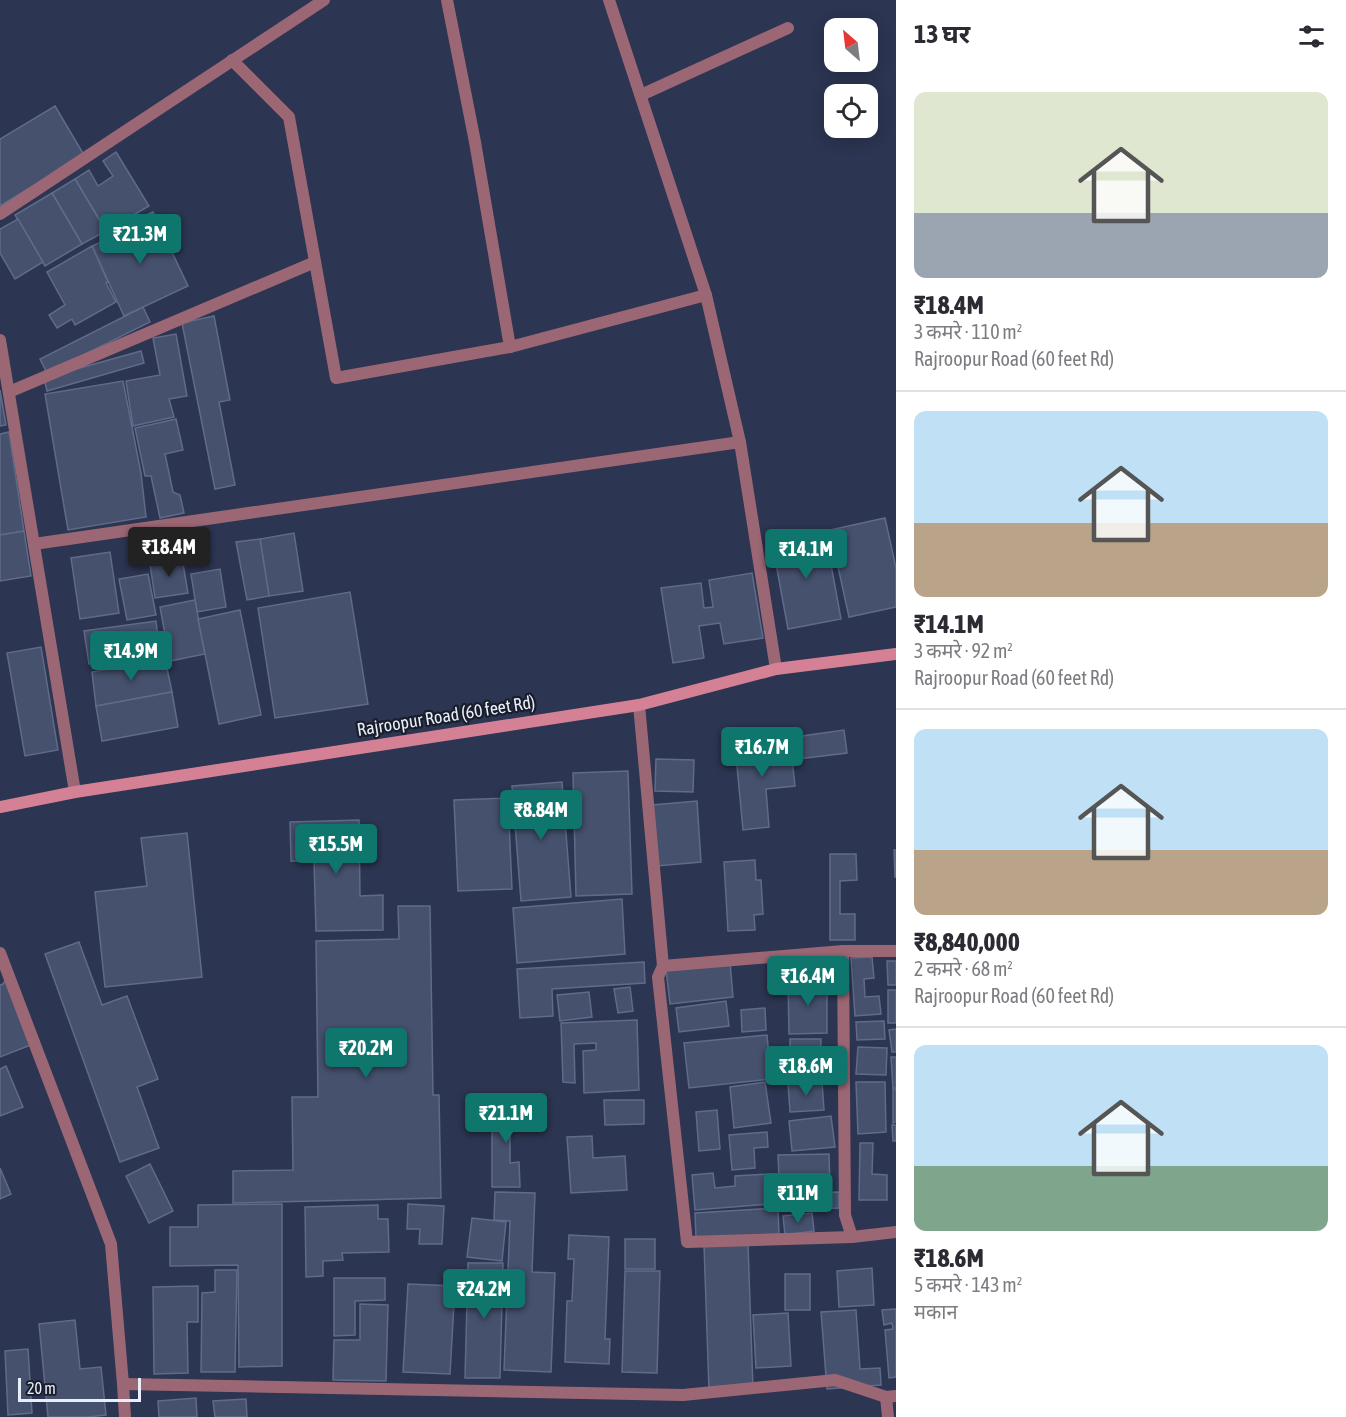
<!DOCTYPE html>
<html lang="hi">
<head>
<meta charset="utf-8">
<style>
  body { margin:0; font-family:"Asap Condensed","Noto Sans Devanagari",sans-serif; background:#f2f2f3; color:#2b2b33; height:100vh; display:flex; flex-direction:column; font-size:22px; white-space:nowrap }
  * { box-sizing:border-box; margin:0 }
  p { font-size:20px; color:#7c7c81 }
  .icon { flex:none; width:33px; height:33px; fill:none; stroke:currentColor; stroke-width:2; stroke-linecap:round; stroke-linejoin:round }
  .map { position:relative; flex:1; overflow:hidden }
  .drawer { display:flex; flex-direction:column; background:#fff; width:450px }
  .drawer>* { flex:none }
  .needle { width:39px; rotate:332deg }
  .controls { position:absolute; left:824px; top:18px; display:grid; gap:12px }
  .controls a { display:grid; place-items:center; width:54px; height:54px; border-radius:12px; background:#fff; box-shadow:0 3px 15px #0003; font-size:30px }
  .scale { position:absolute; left:18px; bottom:15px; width:123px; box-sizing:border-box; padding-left:6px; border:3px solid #e8eefc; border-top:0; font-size:16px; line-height:21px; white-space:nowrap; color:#e8eefc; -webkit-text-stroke:4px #191e2a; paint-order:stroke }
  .price { position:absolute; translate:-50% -51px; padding:0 14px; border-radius:6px; background:#0f766e; color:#fff; font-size:20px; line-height:39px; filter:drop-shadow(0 2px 3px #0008) }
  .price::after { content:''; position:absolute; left:50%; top:36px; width:18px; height:14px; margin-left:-9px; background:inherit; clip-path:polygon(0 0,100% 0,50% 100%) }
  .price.active { background:#222; color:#fff }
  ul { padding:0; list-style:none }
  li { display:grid; align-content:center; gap:12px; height:318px; padding:0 18px }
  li+li { border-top:2px solid #e1e1e2 }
  li span { display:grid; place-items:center; height:186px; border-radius:12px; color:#555 }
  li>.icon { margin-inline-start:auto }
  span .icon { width:108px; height:108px; fill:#fffc; stroke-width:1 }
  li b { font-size:26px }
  h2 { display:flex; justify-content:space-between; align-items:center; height:72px; padding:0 18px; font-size:26px }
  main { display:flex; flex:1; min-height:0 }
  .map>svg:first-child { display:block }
</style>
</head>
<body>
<main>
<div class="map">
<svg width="896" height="1417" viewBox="0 0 896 1417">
  <rect width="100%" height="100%" fill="#2c3551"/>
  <!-- building -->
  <g fill="#46516e" stroke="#606b8a" stroke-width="1.5">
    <path d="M55,106L84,155L0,206V139Z"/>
    <path d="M116,152L149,206L106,231L75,179L89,170L98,186L113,176L103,161Z"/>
    <path d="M75,179L106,231L82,244L52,193Z"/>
    <path d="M52,193L82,244L45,266L15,215Z"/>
    <path d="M153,212L188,286L124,316L92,246L123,232L120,227Z"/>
    <path d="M18,219L43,262L15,279L0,253V229Z"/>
    <path d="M92,246L108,282L106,283L116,302L75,325L72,319L57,328L49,315L65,305L47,272Z"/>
    <path d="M143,307L150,322L47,373L40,359Z"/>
    <path d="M214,316L230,400L219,402L235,485L215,489L182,323Z"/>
    <path d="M176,334L187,396L169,399L174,417L133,426L126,381L160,375L153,338Z"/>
    <path d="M141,351L144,363L47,391L44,378Z"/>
    <path d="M123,381L141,473L146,517L68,530L45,394Z"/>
    <path d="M0,390L6,425L0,426Z"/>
    <path d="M176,419L183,450L165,454L173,492L180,495L184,513L160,518L151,476H145L135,428Z"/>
    <path d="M9,432L24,531L0,535V434Z"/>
    <path d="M885,518L896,568V607L849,617L830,530Z"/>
    <path d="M24,531L31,576L0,581V535Z"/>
    <path d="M825,532L841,619L788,629L772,542Z"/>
    <path d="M294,533L303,591L269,596L260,539Z"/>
    <path d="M260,539L269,596L247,600L236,542Z"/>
    <path d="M110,552L119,613L80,619L71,558Z"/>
    <path d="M182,558L188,593L155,598L150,564Z"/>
    <path d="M220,569L226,607L197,612L191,574Z"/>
    <path d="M752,573L763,638L724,644L720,623L699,626L704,658L673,663L661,588L701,583L704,608L713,607L709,580Z"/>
    <path d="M148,574L156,615L127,620L119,579Z"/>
    <path d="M350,592L368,704L275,718L258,608Z"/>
    <path d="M195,600L205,654L170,661L160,607Z"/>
    <path d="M240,610L261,715L219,724L198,619Z"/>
    <path d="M156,621L160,653L89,664L84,631Z"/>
    <path d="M41,647L58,750L25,756L7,653Z"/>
    <path d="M165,659L172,692L96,706L92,672Z"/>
    <path d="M172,692L178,727L102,741L96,706Z"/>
    <path d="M844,730L847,753L798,759L795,737Z"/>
    <path d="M790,740L795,786L766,789L769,827L743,830L735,745Z"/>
    <path d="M656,759L694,760L693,792L655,791Z"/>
    <path d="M628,771L632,894L576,896L573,773Z"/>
    <path d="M562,782L571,897L521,901L512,786Z"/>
    <path d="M508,798L512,889L458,891L454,800Z"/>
    <path d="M697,801L701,862L657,866L652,805Z"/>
    <path d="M359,820L360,896L383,895V930L316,931L314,861H291L290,822Z"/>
    <path d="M187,833L202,977L105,987L95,892L147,886L141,838Z"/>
    <path d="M894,850H896V877H895Z"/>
    <path d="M830,854H856L857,880L840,881V914H855V940H830Z"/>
    <path d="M755,860L756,880H761L763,914L754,915L755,930L728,931L724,862Z"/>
    <path d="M622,899L625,954L517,963L513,908Z"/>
    <path d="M398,906H430L433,1095H439L441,1198L233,1203V1171L293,1170L292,1097H318L316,941L399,939Z"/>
    <path d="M79,942L102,1005L127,996L158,1079L137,1087L159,1148L120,1162L45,954Z"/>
    <path d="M872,957L874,978L864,979L865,997L879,996L881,1014L855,1016L851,958Z"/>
    <path d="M887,961H896V985H888Z"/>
    <path d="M644,962L645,983L552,989L553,1016L520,1018L517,969Z"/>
    <path d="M730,962L733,997L670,1004L666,969Z"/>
    <path d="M7,978L33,1044L0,1057V985L3,984Z"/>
    <path d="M788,981H827V1033L789,1034Z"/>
    <path d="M630,987L633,1011L618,1013L614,989Z"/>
    <rect x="888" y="990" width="8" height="33"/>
    <path d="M589,992L592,1017L560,1021L557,995Z"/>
    <path d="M726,1001L729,1026L679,1032L676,1008Z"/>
    <path d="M765,1008L766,1030L742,1032L741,1010Z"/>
    <path d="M637,1020L639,1090L584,1093L583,1051L596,1050V1043L574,1044L575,1083L563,1082L561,1023Z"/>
    <path d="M884,1021L885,1039L857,1040L856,1022Z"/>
    <path d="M896,1029V1052H892L889,1030Z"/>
    <path d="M767,1035L771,1079L689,1088L684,1043Z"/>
    <path d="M790,1039H821L820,1068H790Z"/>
    <path d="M858,1047L887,1048L886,1075L856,1074Z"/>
    <path d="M891,1057H896V1088H893Z"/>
    <path d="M6,1066L23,1107L0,1116V1069Z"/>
    <path d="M765,1082L771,1123L734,1128L730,1087Z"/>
    <path d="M822,1082L824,1110L790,1112L788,1084Z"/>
    <path d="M856,1082H885L886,1132L858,1134Z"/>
    <path d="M893,1089H896V1122L893,1123Z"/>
    <path d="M604,1100H644V1124L605,1125Z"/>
    <path d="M492,1105H527L526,1130H510V1163L519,1162L520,1187H492Z"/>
    <path d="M717,1110L720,1149L699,1151L696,1112Z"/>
    <path d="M831,1116L835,1147L792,1151L789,1121Z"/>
    <path d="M892,1125H896V1141H893Z"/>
    <path d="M767,1132L768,1147L754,1148L755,1168L732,1170L729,1135Z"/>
    <path d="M592,1136L593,1158L625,1156L627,1190L571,1193L567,1137Z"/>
    <path d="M860,1143H873L872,1174L887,1175V1200H859Z"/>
    <path d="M829,1154L830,1188L788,1189V1176L779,1177L778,1155Z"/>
    <path d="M150,1164L173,1211L149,1223L126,1176Z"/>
    <path d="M0,1168L11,1194L0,1199Z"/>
    <path d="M713,1173L715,1188L735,1186V1176L769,1174L771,1204L695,1210L692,1175Z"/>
    <path d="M495,1192L535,1193L532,1272L555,1273L551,1372L504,1370L510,1221L494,1220Z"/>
    <path d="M839,1192V1208L803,1209V1193Z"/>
    <path d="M282,1204V1366L239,1367L238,1265L170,1266V1227H198V1205Z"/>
    <path d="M408,1204L444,1206L442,1244H419L420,1229H407Z"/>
    <path d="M378,1205V1219H388L389,1252L342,1253L343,1260L323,1261V1276L306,1277L305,1207Z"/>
    <path d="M778,1208L779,1234L696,1238L695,1213Z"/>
    <path d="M812,1213L814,1231L785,1235L783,1216Z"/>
    <path d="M472,1218L506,1222L502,1261L467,1257Z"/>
    <path d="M569,1235L609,1237L605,1339H610L609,1364L565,1362L567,1301H572L574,1259H568Z"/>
    <rect x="625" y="1239" width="30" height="30"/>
    <path d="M748,1244L753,1389L709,1390L704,1245Z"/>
    <path d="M468,1263H503L500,1378H465Z"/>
    <path d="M872,1268L874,1305L839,1307L837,1271Z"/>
    <path d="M215,1270H237L235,1372H201L202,1293L215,1292Z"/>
    <path d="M625,1271H660L657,1373L622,1372Z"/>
    <rect x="785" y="1274" width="25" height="36"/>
    <path d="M334,1278H385V1300L355,1301V1335L334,1336Z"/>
    <path d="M408,1284L455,1286L450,1374L403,1372Z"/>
    <path d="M198,1286V1322H187L188,1373L154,1374L153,1287Z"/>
    <path d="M360,1304L388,1305L386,1381L333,1380L334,1340H360Z"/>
    <path d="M896,1309V1377L889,1378L885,1330L893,1329L892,1323L884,1325L882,1310Z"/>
    <path d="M856,1310L860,1369L880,1368L881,1385L827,1389L821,1312Z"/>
    <path d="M788,1313L791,1366L756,1368L753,1315Z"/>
    <path d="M75,1320L80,1369L101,1367L106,1415L88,1417H48L39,1324Z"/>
    <path d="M28,1349L32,1413L8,1415L5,1351Z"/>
    <path d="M196,1398L197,1417H159L158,1401Z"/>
    <path d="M246,1399L247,1417H215L213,1401Z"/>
  </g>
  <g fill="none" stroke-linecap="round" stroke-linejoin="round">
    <!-- street -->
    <g stroke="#9c6774" stroke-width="12">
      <path d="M447,0L475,142L510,347"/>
      <path d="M232,60L289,117L336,378L510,347L706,295L609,0"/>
      <path d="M641,95L788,28"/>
      <path d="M0,214L324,0"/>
      <path d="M706,295L740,442"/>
      <path d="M0,340L75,792"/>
      <path d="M9,392L315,262"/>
      <path d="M34,544L740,442L776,669"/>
      <path d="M639,705L663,966L658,977L687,1242L852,1237L896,1232"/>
      <path d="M843,951L845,1215L852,1237"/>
      <path d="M0,953L111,1244L123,1384L125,1417"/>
      <path d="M663,966L843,951H896"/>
      <path d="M123,1384L683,1395L835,1380L886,1397L896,1396"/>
      <path d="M886,1397L888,1417"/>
    </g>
    <!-- secondary -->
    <path stroke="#d48196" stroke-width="12" d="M0,807L75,792L639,705L776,669L896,654"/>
  </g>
  <g text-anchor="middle" stroke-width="4.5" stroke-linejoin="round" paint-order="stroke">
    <!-- street labels -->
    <g font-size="18" fill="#e8eefc" stroke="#191e2a">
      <text transform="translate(446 716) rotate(-9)" y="6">Rajroopur Road (60 feet Rd)</text>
    </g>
  </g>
</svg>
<div class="controls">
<a><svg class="needle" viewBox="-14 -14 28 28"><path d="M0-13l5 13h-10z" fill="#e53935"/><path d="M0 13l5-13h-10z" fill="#7c7c81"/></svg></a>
<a><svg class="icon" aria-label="locate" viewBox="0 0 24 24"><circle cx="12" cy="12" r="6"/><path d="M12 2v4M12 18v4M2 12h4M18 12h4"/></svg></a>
</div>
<div class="scale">20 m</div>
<b class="price" style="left:140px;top:265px">₹21.3M</b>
<b class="price active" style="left:169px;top:578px">₹18.4M</b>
<b class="price" style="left:806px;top:580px">₹14.1M</b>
<b class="price" style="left:131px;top:682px">₹14.9M</b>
<b class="price" style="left:762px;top:778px">₹16.7M</b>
<b class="price" style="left:541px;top:841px">₹8.84M</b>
<b class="price" style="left:336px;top:875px">₹15.5M</b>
<b class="price" style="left:808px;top:1007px">₹16.4M</b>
<b class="price" style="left:366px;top:1079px">₹20.2M</b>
<b class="price" style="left:806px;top:1097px">₹18.6M</b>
<b class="price" style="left:506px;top:1144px">₹21.1M</b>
<b class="price" style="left:798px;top:1224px">₹11M</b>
<b class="price" style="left:484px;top:1320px">₹24.2M</b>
</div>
<section class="drawer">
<h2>13 घर<svg class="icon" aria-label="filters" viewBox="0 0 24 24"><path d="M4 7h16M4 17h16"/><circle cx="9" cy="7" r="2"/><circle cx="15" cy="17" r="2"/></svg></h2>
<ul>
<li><span style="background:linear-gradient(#dfe7d0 65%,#9aa5b1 0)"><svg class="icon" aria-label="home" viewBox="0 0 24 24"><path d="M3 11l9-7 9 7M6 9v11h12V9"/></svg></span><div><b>₹18.4M</b><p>3 कमरे · 110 m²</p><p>Rajroopur Road (60 feet Rd)</p></div></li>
<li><span style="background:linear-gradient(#bfe0f5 60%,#b9a48a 0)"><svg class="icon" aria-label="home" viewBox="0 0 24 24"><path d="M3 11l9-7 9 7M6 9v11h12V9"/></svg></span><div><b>₹14.1M</b><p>3 कमरे · 92 m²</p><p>Rajroopur Road (60 feet Rd)</p></div></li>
<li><span style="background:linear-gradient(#bfe0f5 65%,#b9a48a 0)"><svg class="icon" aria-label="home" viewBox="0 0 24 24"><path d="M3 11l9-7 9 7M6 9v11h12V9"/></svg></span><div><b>₹8,840,000</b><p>2 कमरे · 68 m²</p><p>Rajroopur Road (60 feet Rd)</p></div></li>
<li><span style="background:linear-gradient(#bfe0f5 65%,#7fa58c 0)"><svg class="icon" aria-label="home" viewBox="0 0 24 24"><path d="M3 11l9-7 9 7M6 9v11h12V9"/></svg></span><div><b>₹18.6M</b><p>5 कमरे · 143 m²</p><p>मकान</p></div></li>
</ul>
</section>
</main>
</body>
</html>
